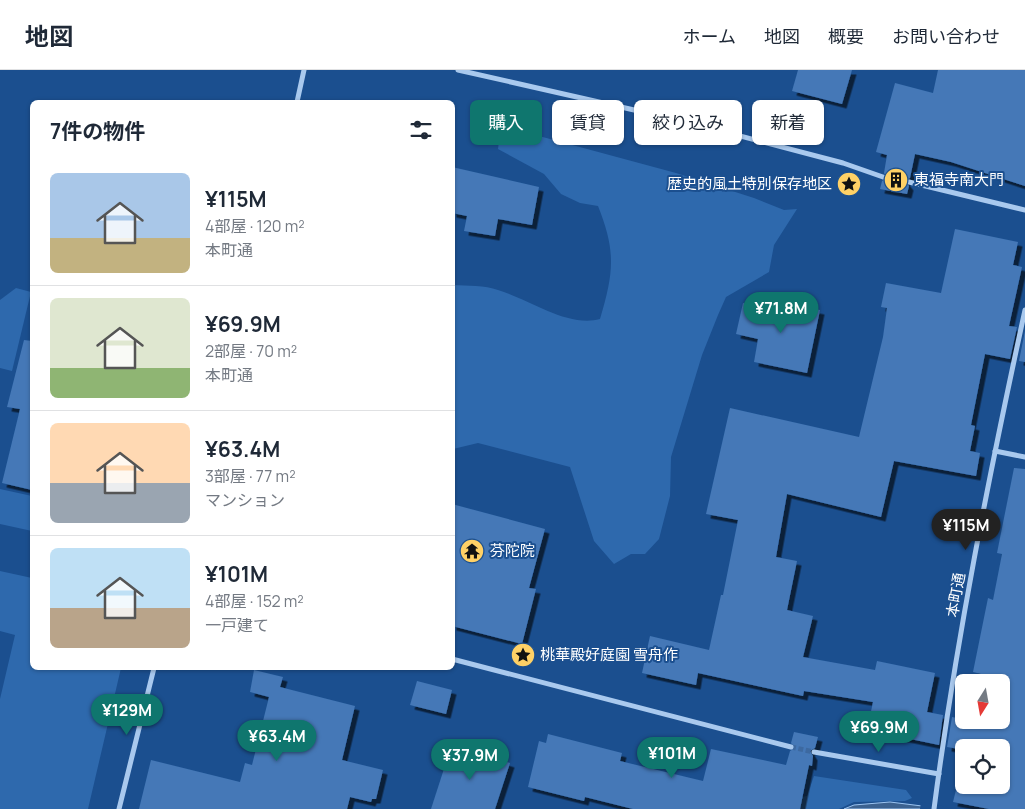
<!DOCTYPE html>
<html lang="ja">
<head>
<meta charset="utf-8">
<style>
  body { margin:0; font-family:Manrope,"Noto Sans JP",sans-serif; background:#f6f6f7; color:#1f2937; height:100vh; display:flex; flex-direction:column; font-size:19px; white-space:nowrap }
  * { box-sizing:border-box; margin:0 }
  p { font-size:16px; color:#747a83 }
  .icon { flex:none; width:28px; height:28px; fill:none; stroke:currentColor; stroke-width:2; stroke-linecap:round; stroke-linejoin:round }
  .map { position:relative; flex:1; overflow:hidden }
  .drawer { position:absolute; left:30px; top:30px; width:425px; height:570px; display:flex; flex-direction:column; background:#fff; border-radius:8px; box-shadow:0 1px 4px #0004 }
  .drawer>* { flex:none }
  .banner { position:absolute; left:470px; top:30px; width:475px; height:45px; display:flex; gap:10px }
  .needle { width:32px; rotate:191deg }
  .controls { position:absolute; left:955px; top:604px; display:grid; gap:10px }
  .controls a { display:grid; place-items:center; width:55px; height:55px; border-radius:8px; background:#fff; box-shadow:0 1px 4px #0004; font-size:25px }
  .price { position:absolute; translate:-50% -42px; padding:0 11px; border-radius:18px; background:#0f766e; color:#fff; font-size:16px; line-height:32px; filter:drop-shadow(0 1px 2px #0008) }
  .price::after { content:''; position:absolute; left:50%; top:30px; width:15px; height:11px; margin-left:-8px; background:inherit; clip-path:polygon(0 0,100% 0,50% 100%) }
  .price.selected { background:#222; color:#fff }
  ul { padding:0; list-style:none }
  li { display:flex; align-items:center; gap:15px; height:125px; padding:0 20px }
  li+li { border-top:1px solid #e0e1e3 }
  li span { display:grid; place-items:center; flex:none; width:140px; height:100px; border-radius:8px; color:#555 }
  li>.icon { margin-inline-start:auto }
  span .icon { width:60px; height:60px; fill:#fffc; stroke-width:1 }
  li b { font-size:21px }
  h2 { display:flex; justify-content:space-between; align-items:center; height:60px; padding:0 20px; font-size:21px }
  .pill { padding:0 18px; border-radius:8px; background:#fff; box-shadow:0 1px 4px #0004; font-size:18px; line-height:45px }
  .pill.selected { background:#0f766e; color:#fff }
  header { display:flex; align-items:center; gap:30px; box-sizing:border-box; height:70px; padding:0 25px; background:#fff; border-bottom:1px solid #e0e1e3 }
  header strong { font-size:24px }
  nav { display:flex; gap:28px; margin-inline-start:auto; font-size:18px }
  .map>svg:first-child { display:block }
</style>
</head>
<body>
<header>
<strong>地図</strong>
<nav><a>ホーム</a><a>地図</a><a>概要</a><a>お問い合わせ</a></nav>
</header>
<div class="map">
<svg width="1025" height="739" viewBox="0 0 1025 739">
  <defs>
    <filter id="shadow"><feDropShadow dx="4.5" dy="4.5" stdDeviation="0" flood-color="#0009"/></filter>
  </defs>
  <rect width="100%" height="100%" fill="#1b4f8f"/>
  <!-- green -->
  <g fill="#2e69ad">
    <path d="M500,63L539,66L676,103L754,128L784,140L797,139L774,175L769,202L726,227L718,245L702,285L671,387L670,426L659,469L645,484H631L614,494L594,471L570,397L478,373L453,379V215C467,216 485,215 498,220C529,229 568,258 600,249C614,202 616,181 598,136L580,133L561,124L544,104L498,79Z"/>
    <path d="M16,218L31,222L12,301L0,298V230Z"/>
    <path d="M0,419L32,426V461L0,454Z"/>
    <path d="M0,501L32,508V598H121L88,739H0V629L15,565L0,561Z"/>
    <path d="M814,706L906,720L912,728L905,731L854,732L839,739H739L807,726Z"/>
  </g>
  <!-- water -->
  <path fill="#3c6290" stroke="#9cc4f0" d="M890,732L946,739H844L854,735Z"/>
  <!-- pier -->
  <path fill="#1b4f8f" d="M921,732L947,737L949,739H920Z"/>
  <!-- building -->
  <g fill="#4478b7" fill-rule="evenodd" filter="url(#shadow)">
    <path d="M798,0H852L842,34L792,21Z"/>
    <path d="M938,0H1025V116L951,92L915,84L910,108L905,111L909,116L907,124L880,119L882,111L887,108L884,103L887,85L876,82L895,13L933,23Z"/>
    <path d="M452,97L539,117L532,155L498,149L495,166L464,161L467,146L452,143Z"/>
    <path d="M955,159L1018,172L1013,195L1022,197L1009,256L1017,257L1010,289L985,284L971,355L975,356L970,381L980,383L976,406L894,391L881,447L787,424L776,487L797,491L787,540L813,546L803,587L875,600L877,591L935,603L927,642L943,645L939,675L867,660L873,632L804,621L803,626L698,603L696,615L642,603L650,566L709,580L721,525H723L738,450L706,444L730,338L859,367L883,267L887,238L881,237L886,213L941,223Z"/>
    <path d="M767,230L820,240L807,303L754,292L758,269L736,264L743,233L765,238Z"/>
    <path d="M1025,261V292L1019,291Z"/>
    <path d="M24,270L32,271V420L2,413L20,339L7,337Z"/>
    <path d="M1014,398L1025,399V739H989L953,732L962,696L956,695L959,679L947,677L952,647L972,651L1001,650V612H979L981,604L973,602L988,528L993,530L1002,484L997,483ZM964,678H1001V715H964Z"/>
    <path d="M452,434L545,459L529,518L536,519L522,574L452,556Z"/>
    <path d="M254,600L283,607L280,617L355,636L342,690L383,700L376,729H372L371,732L350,727L347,739H139L151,690L240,712L245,693L252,695L269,627L250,622Z"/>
    <path d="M417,611L452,620L446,644L410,635Z"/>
    <path d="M794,662L818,667L815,678L810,681L813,686L812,696L809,695L800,739H633L585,727L584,731L528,717L539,671L546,673L548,664L622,683L620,691L703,711L711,679L786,695L790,681L795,678L791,673Z"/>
    <path d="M452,674L510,693L495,739H431Z"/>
  </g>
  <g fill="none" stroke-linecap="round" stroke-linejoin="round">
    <!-- street-tunnel -->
    <g stroke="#3d69a0" stroke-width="5" stroke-dasharray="5 2.5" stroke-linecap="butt">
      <path d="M883,107L909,112"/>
      <path d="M791,677L814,682"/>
    </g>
    <!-- street -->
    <g stroke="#a9c9ee" stroke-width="5">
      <path d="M458,0L687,52L843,93L883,107"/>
      <path d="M297,32L304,0"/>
      <path d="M909,112L1025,140"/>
      <path d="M995,381L1025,387"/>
      <path d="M452,589L791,677"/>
      <path d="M814,682L939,704"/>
      <path d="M119,739L154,598"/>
      <path d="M934,739C956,571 989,405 1025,240"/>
    </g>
  </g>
  <!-- icons -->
  <defs>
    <g id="building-disc" transform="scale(1.25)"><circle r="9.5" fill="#ffd166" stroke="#1b4f8f"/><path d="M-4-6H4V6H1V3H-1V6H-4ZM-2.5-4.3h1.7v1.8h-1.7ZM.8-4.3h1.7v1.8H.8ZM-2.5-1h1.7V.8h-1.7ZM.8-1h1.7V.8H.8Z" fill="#111"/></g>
    <g id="sight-disc" transform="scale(1.25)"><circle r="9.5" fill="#ffd166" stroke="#1b4f8f"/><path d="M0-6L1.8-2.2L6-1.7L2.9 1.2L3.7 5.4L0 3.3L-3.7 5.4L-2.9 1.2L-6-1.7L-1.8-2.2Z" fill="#111"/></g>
    <g id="temple-disc" transform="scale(1.25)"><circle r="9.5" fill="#ffd166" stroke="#1b4f8f"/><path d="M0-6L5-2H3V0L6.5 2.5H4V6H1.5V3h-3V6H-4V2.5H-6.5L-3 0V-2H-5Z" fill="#111"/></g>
  </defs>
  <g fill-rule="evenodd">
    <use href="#building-disc" x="896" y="110"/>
    <use href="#sight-disc" x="849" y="114"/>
    <use href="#temple-disc" x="472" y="481"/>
    <use href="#sight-disc" x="523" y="585"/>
  </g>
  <g text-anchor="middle" stroke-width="4" stroke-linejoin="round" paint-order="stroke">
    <!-- poi labels -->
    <g font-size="15" fill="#fff" stroke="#1b4f8f" text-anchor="start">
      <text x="914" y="115">東福寺南大門</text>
      <text x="832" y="119" text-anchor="end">歴史的風土特別保存地区</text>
      <text x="490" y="486">芬陀院</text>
      <text x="540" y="590">桃華殿好庭園 雪舟作</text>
    </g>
    <!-- street labels -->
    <g font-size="15" fill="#fff" stroke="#1b4f8f">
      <text transform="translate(956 525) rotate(-80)" y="5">本町通</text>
    </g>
  </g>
</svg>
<div class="controls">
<a><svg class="needle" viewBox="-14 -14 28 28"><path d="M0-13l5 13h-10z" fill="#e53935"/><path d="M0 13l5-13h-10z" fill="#747a83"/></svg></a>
<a><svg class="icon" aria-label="locate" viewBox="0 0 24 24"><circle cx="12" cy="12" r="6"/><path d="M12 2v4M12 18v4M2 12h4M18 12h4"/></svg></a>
</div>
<b class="price" style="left:781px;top:264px">¥71.8M</b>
<b class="price selected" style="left:966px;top:481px">¥115M</b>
<b class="price" style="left:127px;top:666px">¥129M</b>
<b class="price" style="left:879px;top:683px">¥69.9M</b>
<b class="price" style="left:277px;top:692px">¥63.4M</b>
<b class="price" style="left:672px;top:709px">¥101M</b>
<b class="price" style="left:470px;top:711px">¥37.9M</b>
<div class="banner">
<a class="pill selected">購入</a>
<a class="pill">賃貸</a>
<a class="pill">絞り込み</a>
<a class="pill">新着</a>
</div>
<section class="drawer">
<h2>7件の物件<svg class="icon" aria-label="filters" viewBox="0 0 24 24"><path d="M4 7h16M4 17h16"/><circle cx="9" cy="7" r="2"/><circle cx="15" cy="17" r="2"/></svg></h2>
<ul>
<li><span style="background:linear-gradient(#a9c7e8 65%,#c2b280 0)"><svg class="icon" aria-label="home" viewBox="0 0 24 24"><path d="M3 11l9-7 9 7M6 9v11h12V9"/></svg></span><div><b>¥115M</b><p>4部屋 · 120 m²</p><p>本町通</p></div></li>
<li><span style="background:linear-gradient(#dfe7d0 70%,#8fb573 0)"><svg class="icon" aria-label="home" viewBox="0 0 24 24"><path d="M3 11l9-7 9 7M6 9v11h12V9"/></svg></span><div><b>¥69.9M</b><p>2部屋 · 70 m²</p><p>本町通</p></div></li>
<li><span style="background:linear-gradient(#ffd9b3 60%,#9aa5b1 0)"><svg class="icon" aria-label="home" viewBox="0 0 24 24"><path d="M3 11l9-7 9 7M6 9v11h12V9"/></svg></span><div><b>¥63.4M</b><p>3部屋 · 77 m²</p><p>マンション</p></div></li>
<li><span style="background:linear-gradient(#bfe0f5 60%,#b9a48a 0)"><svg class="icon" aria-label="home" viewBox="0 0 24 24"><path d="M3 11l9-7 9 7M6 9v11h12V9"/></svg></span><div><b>¥101M</b><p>4部屋 · 152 m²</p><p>一戸建て</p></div></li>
</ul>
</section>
</div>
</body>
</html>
